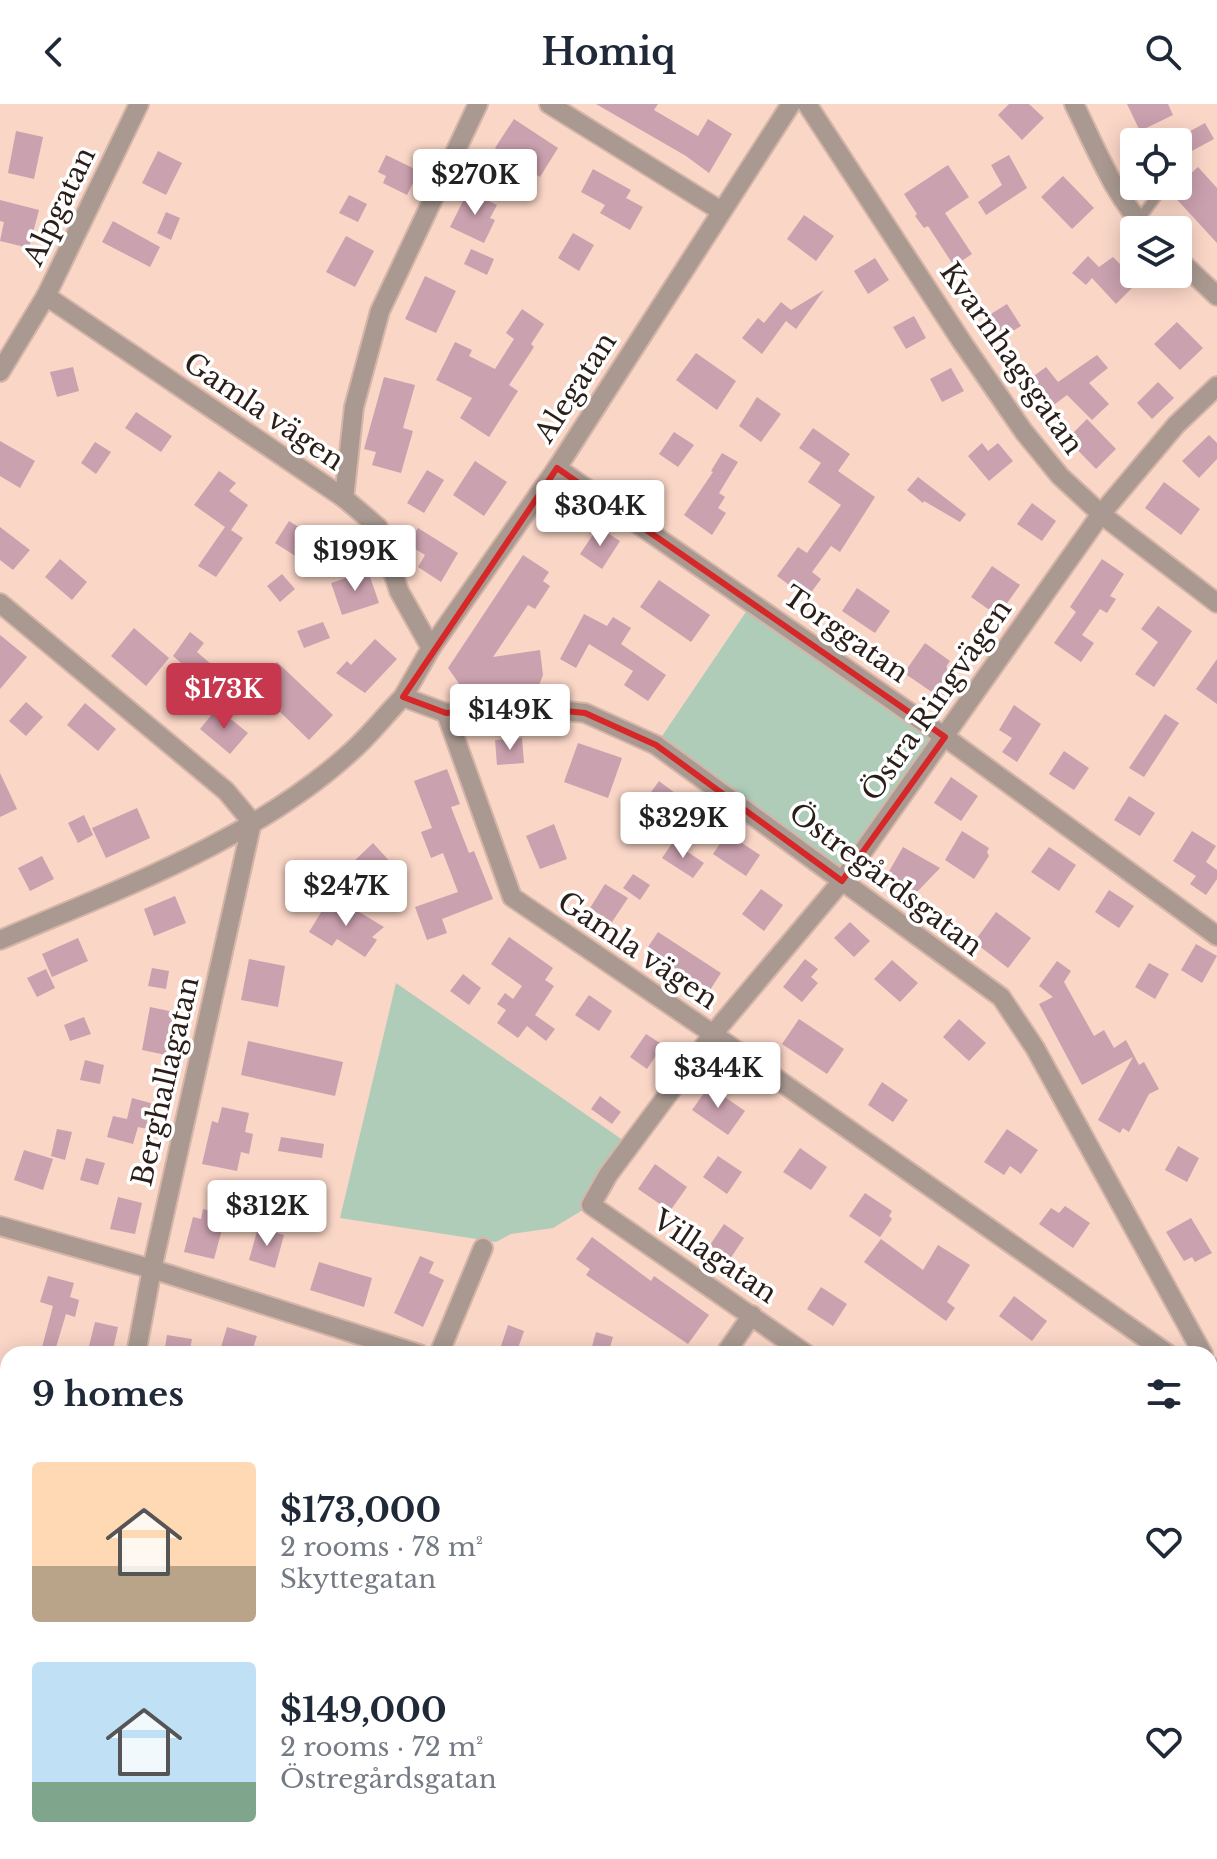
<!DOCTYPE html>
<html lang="en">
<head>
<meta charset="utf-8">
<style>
  body { margin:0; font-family:"Libre Baskerville",serif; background:#f2f2f3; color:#1f2937; height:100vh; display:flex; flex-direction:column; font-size:30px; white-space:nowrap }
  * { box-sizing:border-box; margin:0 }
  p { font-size:26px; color:#747a83 }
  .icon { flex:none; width:44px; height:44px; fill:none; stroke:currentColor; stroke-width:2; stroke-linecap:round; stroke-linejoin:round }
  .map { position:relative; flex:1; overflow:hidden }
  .drawer { position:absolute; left:0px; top:1242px; width:1218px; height:514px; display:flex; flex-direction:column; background:#fff; border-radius:24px 24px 0 0; box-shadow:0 4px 20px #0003 }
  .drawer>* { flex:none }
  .controls { position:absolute; left:1120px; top:24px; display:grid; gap:16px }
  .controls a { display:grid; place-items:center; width:72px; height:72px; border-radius:8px; background:#fff; box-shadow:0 4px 20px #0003; font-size:40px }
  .price { position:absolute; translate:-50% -68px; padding:0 18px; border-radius:8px; background:#fff; color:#222; font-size:26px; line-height:52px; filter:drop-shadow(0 2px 4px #0008) }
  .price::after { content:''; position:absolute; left:50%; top:48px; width:24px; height:18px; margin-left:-12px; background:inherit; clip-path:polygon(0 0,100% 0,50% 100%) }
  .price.current { background:#c7374d; color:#fff }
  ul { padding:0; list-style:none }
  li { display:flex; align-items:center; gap:24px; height:200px; padding:0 32px }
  li span { display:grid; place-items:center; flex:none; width:224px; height:160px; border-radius:8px; color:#555 }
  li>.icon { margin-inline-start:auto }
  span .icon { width:96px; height:96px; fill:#fffc; stroke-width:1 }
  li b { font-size:34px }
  h2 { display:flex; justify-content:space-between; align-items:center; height:96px; padding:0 32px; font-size:34px }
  header { display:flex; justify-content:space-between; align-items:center; height:104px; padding:0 32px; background:#fff; font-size:36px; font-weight:800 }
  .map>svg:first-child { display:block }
</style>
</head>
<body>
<header><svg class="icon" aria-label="back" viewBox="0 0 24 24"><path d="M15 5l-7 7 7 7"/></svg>Homiq<svg class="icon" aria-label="search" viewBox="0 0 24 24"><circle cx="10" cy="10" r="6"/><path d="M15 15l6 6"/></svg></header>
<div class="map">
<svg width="1217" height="1755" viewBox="0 0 1217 1755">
  <rect width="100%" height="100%" fill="#fad6c7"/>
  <!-- green -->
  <g fill="#afccb9">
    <path d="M752,499L945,633L842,777L656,641Z"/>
    <path d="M396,879L630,1041L591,1101L553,1124L511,1130L496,1138L340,1114Z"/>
  </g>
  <!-- building -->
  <g fill="#caa1ae">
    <path d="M596,0H658L654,6L698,32L708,15L732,30L709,69L686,52Z"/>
    <path d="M1009,0H1029L1044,14L1022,36L998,11Z"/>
    <path d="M1127,0H1168L1173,11L1140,27Z"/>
    <path d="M514,15L558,44L540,73L495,44Z"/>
    <path d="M1205,19L1214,35L1190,48L1181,32Z"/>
    <path d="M16,27L43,33L34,75L8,69Z"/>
    <path d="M158,47L182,59L166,91L142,79Z"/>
    <path d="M386,51L419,67L407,91L383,79L386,72L378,68Z"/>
    <path d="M1009,51L1027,84L986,111L978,98L1002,81L991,61Z"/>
    <path d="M948,61L969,93L945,109L972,150L954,162L928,122L924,124L915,112L917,110L904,90Z"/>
    <path d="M1198,63L1217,84V139L1170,88Z"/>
    <path d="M593,65L631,86L626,94L643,103L630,126L600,109L605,101L581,88Z"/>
    <path d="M1063,72L1094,104L1072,125L1041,93Z"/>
    <path d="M468,87L497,101L490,114L495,116L484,139L450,123Z"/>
    <path d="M349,91L367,100L358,118L339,109Z"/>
    <path d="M0,96L39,106L29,144L0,137L4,118L0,117Z"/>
    <path d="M166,108L180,114L171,136L157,129Z"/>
    <path d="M804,111L834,132L816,157L787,135Z"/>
    <path d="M113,117L160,143L150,163L102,138Z"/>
    <path d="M573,129L594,141L579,167L558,154Z"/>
    <path d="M346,132L374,147L355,183L326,168Z"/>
    <path d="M471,145L494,155L487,171L464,160Z"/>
    <path d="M1088,152L1099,163L1113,153L1138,178L1116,200L1092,174L1086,181L1072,169Z"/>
    <path d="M875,154L889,176L868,190L854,167Z"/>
    <path d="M425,172L456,187L436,229L405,215Z"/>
    <path d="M824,186L796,225L786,217L762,250L742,234L758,214L764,219L781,198L791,206Z"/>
    <path d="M1007,200L1021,222L1000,235L986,213Z"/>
    <path d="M522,205L544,220L531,240L534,243L509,281L518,287L489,333L460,314L472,294L436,276L455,238L472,246L469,252L495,265L514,235L506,229Z"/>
    <path d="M914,212L926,234L906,245L893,223Z"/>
    <path d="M1177,218L1203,244L1180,266L1154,240Z"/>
    <path d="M696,249L736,277L717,306L676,276Z"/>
    <path d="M1097,251L1108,264L1089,279L1109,300L1092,316L1067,291L1047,306L1038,294L1043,291L1031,274L1046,263L1058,278Z"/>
    <path d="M73,263L79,287L57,293L50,268Z"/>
    <path d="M951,264L964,287L942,298L930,275Z"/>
    <path d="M384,273L415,281L403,324L413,327L401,369L372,361L376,348L364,345Z"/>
    <path d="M1158,278L1174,294L1152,315L1137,299Z"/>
    <path d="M757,293L781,310L761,338L739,322Z"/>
    <path d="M136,308L172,332L161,348L125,324Z"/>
    <path d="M1087,315L1116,345L1096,365L1067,335Z"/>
    <path d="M813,324L850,350L838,367L875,393L840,448L831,442L812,468L821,475L807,494L777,472L798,443L807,449L841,401L808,378L821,359L799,344Z"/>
    <path d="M674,328L694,341L678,363L659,350Z"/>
    <path d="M1209,331L1217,339V355L1199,374L1182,357Z"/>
    <path d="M0,337L35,357L20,384L0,372Z"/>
    <path d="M95,338L111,348L96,370L81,359Z"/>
    <path d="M982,339L988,347L998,339L1013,357L989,377L968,352Z"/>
    <path d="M722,349L738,358L719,389L725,393L718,404L726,409L712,431L684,411L713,368L711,367Z"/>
    <path d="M475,357L507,378L484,412L453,391Z"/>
    <path d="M427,366L444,376L424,409L407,399Z"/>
    <path d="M219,367L236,379L229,387L248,401L231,426L243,434L216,473L198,462L225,423L194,401Z"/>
    <path d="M918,373L966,410L960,418L924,397L923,399L907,386Z"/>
    <path d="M1164,378L1200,405L1181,431L1145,404Z"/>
    <path d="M1032,399L1056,417L1042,437L1017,420Z"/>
    <path d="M289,417L311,431L297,453L275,439Z"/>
    <path d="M0,423L30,446L13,466L0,456Z"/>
    <path d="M598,423L620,437L602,465L580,450Z"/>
    <path d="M418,424L458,449L441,478L418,463L425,451L407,440Z"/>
    <path d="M523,451L549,468L543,477L550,482L535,505L528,501L493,553L540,546L543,571L538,584L475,588L470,580L460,581L448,564Z"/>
    <path d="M60,455L87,478L72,496L45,473Z"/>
    <path d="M1102,455L1124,470L1110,492L1116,495L1107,509L1100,505L1082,531L1094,539L1081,558L1054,539L1076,508L1070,503Z"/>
    <path d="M992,462L1020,481L998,512L971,493Z"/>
    <path d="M368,467L379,499L342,511L331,479Z"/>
    <path d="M282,470L295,485L280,498L267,482Z"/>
    <path d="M659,476L710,511L691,538L640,503Z"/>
    <path d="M857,484L890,507L875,529L842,507Z"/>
    <path d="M1158,502L1192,527L1154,583L1135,570L1158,538L1141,525Z"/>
    <path d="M584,510L607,522L613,513L631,524L621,540L666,571L648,597L624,581L633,567L589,540L576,564L560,555Z"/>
    <path d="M323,518L330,534L304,544L297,527Z"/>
    <path d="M134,524L169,554L146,582L111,552Z"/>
    <path d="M190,528L204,539L197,548L220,568L208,582L173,552Z"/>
    <path d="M0,531L27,553L0,585Z"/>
    <path d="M375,535L397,555L365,589L336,569L347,557L351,561Z"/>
    <path d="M925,539L950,557L946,563L958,572L942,595L904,569Z"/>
    <path d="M1217,555V600L1196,585Z"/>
    <path d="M277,558L333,611L309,636L279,607L282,605L256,580Z"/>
    <path d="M26,598L43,613L26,632L9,617Z"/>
    <path d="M85,599L116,625L98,647L67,621Z"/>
    <path d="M1014,601L1041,620L1017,658L1002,648L1012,634L999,626Z"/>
    <path d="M217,604L248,629L230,650L200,625Z"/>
    <path d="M1165,610L1179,619L1144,673L1129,664Z"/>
    <path d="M522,634L524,659L497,661L495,636Z"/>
    <path d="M578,639L622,654L608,694L564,678Z"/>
    <path d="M1064,647L1089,664L1074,686L1049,670Z"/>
    <path d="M447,665L460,700L451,703L469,749L474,747L493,795L442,815L447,829L427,836L415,803L458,788L443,749L431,754L421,728L432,724L414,677Z"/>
    <path d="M0,669L17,705L0,713Z"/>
    <path d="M951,673L978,692L961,717L934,699Z"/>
    <path d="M659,677L695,704L677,728L641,702Z"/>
    <path d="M1129,692L1155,709L1140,732L1114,716Z"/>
    <path d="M137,704L150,734L106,754L92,724Z"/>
    <path d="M84,711L93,731L78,739L68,719Z"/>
    <path d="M554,720L567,755L540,765L526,732Z"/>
    <path d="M962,727L989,744L987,748L989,752L974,775L945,756Z"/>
    <path d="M1192,727L1216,742L1206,758L1217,766V775L1206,791L1190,780L1196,772L1173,757Z"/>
    <path d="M727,729L760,751L746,772L713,750Z"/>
    <path d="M673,738L704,759L693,774L662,754Z"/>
    <path d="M373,739L393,761L369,782L350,761Z"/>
    <path d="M903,743L940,764L916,789L887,771Z"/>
    <path d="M1049,743L1076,761L1059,787L1031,768Z"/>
    <path d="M42,752L54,775L30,787L18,764Z"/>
    <path d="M633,770L650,781L640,796L623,784Z"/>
    <path d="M605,780L628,794L612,818L590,804Z"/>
    <path d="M761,785L783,801L764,827L742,810Z"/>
    <path d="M1109,786L1134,802L1119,824L1095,808Z"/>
    <path d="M175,792L186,819L154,832L144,805Z"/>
    <path d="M328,797L337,803L341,797L384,823L372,833L377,836L365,853L337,835L332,842L309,828Z"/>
    <path d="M996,808L1031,834L1008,864L974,838Z"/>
    <path d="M850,818L870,837L854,853L834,834Z"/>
    <path d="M658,828L721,869L710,886L646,846Z"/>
    <path d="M509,833L553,864L545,876L554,882L535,911L555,925L546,937L527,922L518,934L497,919L506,906L497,900L505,889L513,895L522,882L491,860Z"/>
    <path d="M78,834L88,857L52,873L42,850Z"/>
    <path d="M1196,840L1217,852L1202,879L1181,866Z"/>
    <path d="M249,855L285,862L278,903L241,896Z"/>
    <path d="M805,855L818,865L811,873L818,879L802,898L783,883Z"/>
    <path d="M892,856L918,879L900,898L874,875Z"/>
    <path d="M1057,857L1071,867L1064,878L1094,932L1104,926L1114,944L1126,936L1139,961L1144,958L1159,985L1149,990L1129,1028L1123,1024L1120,1029L1098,1016L1133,953L1082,981L1039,900L1053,893L1039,882Z"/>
    <path d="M1149,859L1169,870L1155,895L1135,883Z"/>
    <path d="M152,864L169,867L166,885L148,882Z"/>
    <path d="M46,865L55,884L37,893L27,874Z"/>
    <path d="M463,870L481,884L469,901L450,887Z"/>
    <path d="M589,891L612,907L599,927L575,911Z"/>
    <path d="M150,903L174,908L166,951L142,946Z"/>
    <path d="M84,913L91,930L70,937L64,921Z"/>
    <path d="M799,915L844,945L827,970L782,940Z"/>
    <path d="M959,915L986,939L969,957L943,933Z"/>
    <path d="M646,930L663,941L647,965L630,953Z"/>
    <path d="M248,937L343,958L335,992L241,971Z"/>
    <path d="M85,956L104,961L100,980L80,976Z"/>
    <path d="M882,978L908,996L893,1018L868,1001Z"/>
    <path d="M709,982L745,1007L728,1031L692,1006Z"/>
    <path d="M600,992L621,1008L612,1020L591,1005Z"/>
    <path d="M132,994L154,1000L148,1025L138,1023L133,1040L107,1033L113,1012L127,1015Z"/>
    <path d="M222,1003L249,1009L245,1028L253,1030L249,1050L241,1048L237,1067L202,1060L212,1017L218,1019Z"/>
    <path d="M57,1025L72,1028L65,1056L51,1052Z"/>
    <path d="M1007,1025L1038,1046L1021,1070L1010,1062L1004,1071L984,1058Z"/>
    <path d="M281,1033L324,1040L322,1054L278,1047Z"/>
    <path d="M1178,1042L1199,1054L1187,1078L1165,1066Z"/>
    <path d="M800,1044L827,1063L811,1086L783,1068Z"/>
    <path d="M24,1046L53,1055L43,1086L14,1076Z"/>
    <path d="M718,1052L742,1068L727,1090L703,1073Z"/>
    <path d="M86,1054L105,1059L98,1081L80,1076Z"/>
    <path d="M655,1060L687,1083L670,1107L638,1085Z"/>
    <path d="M865,1089L892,1107L889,1112L892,1115L880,1133L849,1112Z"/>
    <path d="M118,1093L142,1099L135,1130L110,1125Z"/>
    <path d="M1065,1102L1090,1119L1073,1144L1039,1120L1051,1104L1059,1109Z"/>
    <path d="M203,1105L226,1111L214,1155L184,1148L193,1113L201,1115Z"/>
    <path d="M1191,1114L1212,1149L1195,1158L1192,1153L1184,1157L1166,1128Z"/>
    <path d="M724,1120L744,1134L730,1155L710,1141Z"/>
    <path d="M258,1124L284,1131L275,1164L249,1156Z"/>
    <path d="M592,1133L651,1177L654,1172L709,1211L688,1240L586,1171L590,1165L576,1155Z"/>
    <path d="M881,1135L923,1166L938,1141L970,1161L947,1198L955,1204L946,1217L864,1158Z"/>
    <path d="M420,1152L434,1158L429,1169L444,1176L423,1223L394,1209Z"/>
    <path d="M319,1158L372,1174L364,1203L310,1186Z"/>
    <path d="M48,1172L74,1179L70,1193L79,1196L75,1213L66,1210L54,1250L41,1247L53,1202L40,1198Z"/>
    <path d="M821,1183L847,1200L833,1222L807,1205Z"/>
    <path d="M1014,1192L1047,1217L1032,1237L999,1212Z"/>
    <path d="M95,1218L118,1223L112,1250H87Z"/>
    <path d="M508,1221L524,1227L516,1250L500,1245Z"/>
    <path d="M227,1223L257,1232L251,1250H219Z"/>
    <path d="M596,1228L613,1233L608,1250L591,1246Z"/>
    <path d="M167,1231L192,1235L189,1250H164Z"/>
  </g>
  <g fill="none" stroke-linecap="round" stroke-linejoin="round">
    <!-- lane casing -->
    <g stroke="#d5b5a8" stroke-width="13">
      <path id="lane" d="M1138,117L1164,82"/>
    </g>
    <!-- street casing -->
    <g stroke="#d5b5a8" stroke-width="22">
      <g id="street">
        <path d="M549,0L721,107"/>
        <path d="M807,0L962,238L1024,328L1060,372L1101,410L1217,499"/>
        <path d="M1074,0C1094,40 1115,95 1148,126"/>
        <path d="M1178,155L1217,192"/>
        <path d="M46,192L344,394L378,423L399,487L431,544"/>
        <path d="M0,268L46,192L139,0"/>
        <path d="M557,364L945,633L1217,832"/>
        <path d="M344,394L354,303L380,207L478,0"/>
        <path d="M0,499L226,687L252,718"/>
        <path d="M403,593L431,544L557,364L791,0"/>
        <path d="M446,609L512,793L713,930L1168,1250"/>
        <path d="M0,836C119,785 257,735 353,646C371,630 386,610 403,593L446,609L517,602L585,609L656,641L1001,893L1035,944L1203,1250"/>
        <path d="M0,1122L152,1165L419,1250"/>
        <path d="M136,1250L152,1165L252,718"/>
        <path d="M439,1250L483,1144"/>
        <path d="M725,1250L752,1211"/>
        <path d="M806,1250L591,1101L608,1071L713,930L842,777L1101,410L1176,321L1217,282"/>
        <path d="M1210,1263L1217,1275"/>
        <path d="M0,1414L8,1417"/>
        <path d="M1210,1543L1217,1548"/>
        <path d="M43,1748L44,1755"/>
        <path d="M570,1748L655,1755"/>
        <path d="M258,1755L284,1748"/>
      </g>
    </g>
    <!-- lane -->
    <use href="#lane" stroke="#a99991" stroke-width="9"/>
    <!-- street -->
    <use href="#street" stroke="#a99991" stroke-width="18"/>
  </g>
  <!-- marked area -->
  <path fill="none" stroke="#d62828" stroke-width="6" stroke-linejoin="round" d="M557,364L945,633L842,777L656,641L585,609L517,602L446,609L403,593Z"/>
  <g text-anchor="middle" stroke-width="7" stroke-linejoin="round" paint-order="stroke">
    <!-- street labels -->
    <g font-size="28" fill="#2b1e19" stroke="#fff">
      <text transform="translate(59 102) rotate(-64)" y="10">Alpgatan</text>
      <text transform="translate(1012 254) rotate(55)" y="10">Kvarnhagsgatan</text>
      <text transform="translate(575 283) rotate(-57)" y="10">Alegatan</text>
      <text transform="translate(264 307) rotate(34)" y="10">Gamla vägen</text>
      <text transform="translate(846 530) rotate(35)" y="10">Torggatan</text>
      <text transform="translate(936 596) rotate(-55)" y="10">Östra Ringvägen</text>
      <text transform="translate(886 775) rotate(37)" y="10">Östregårdsgatan</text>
      <text transform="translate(638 846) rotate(34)" y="10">Gamla vägen</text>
      <text transform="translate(165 977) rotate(-77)" y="10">Berghallagatan</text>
      <text transform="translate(715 1152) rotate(34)" y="10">Villagatan</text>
    </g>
  </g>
</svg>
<div class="controls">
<a><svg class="icon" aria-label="locate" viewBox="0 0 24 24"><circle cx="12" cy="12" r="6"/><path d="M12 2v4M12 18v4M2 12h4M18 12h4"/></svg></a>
<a><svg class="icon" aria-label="layers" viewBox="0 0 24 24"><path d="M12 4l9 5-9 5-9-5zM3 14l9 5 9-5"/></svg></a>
</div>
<b class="price" style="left:475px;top:113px">$270K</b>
<b class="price" style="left:600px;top:444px">$304K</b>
<b class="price" style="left:355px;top:489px">$199K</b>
<b class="price current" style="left:224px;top:627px">$173K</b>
<b class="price" style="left:510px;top:648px">$149K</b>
<b class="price" style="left:683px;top:756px">$329K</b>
<b class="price" style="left:346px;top:824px">$247K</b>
<b class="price" style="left:718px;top:1006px">$344K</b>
<b class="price" style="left:267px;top:1144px">$312K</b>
<section class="drawer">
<h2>9 homes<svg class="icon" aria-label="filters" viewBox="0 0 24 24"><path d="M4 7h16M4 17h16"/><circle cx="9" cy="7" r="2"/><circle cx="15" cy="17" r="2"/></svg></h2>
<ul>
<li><span style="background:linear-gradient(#ffd9b3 65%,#b9a48a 0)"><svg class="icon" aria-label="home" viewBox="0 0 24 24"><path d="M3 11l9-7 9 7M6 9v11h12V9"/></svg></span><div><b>$173,000</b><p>2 rooms · 78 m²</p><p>Skyttegatan</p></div><svg class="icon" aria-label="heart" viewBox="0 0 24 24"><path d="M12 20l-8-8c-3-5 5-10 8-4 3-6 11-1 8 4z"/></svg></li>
<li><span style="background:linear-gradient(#bfe0f5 75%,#7fa58c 0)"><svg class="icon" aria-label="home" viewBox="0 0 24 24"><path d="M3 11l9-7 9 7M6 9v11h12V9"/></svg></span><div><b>$149,000</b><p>2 rooms · 72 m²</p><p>Östregårdsgatan</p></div><svg class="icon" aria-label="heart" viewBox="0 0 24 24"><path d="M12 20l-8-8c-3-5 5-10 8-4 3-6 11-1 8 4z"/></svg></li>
</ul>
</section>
</div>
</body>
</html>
